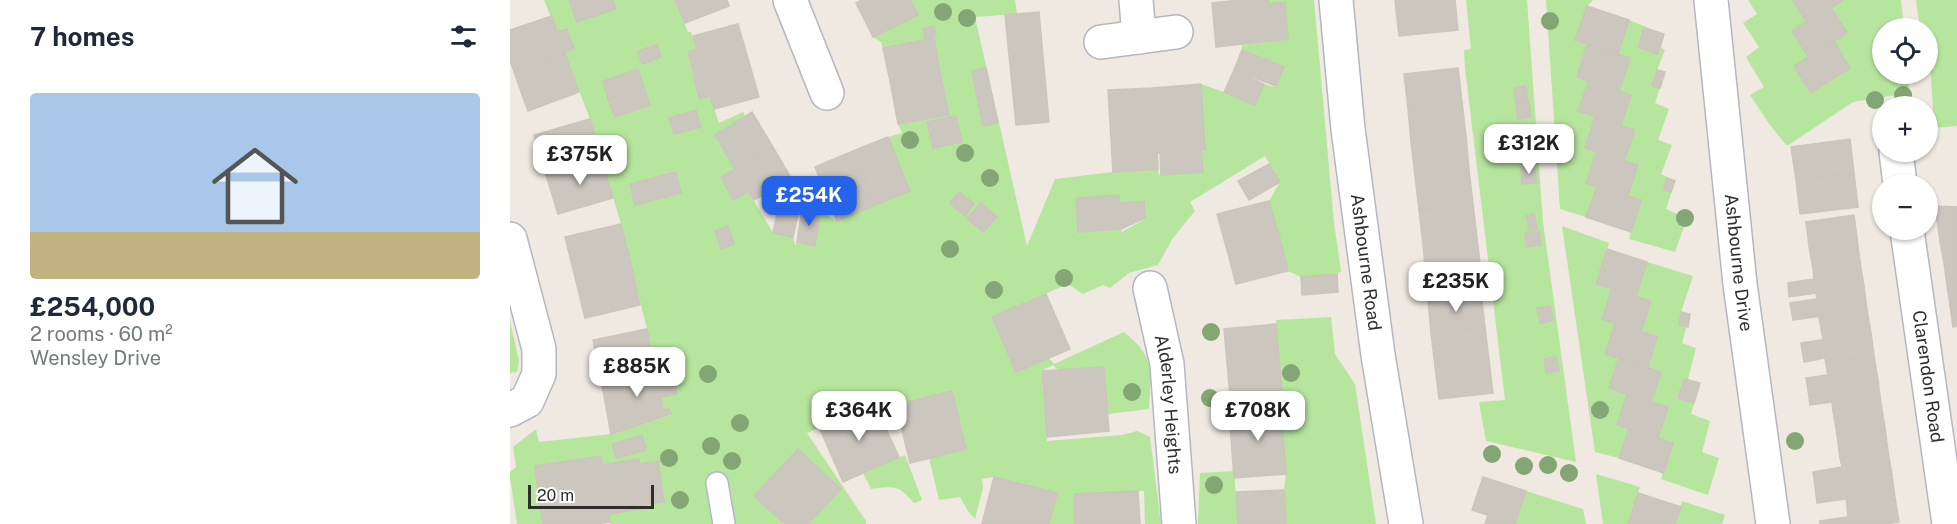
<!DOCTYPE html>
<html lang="en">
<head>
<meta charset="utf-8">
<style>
  body { margin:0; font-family:"Public Sans",sans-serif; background:#f6f6f7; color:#1f2937; height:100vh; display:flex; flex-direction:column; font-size:22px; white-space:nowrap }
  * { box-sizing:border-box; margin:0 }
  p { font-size:20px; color:#747a83 }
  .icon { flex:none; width:33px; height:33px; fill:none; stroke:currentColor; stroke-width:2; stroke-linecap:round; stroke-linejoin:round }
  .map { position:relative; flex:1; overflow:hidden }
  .drawer { display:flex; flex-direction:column; background:#fff; width:510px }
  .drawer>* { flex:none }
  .fabs { position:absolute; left:1362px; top:18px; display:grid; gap:12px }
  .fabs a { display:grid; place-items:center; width:66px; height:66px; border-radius:50%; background:#fff; box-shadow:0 2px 4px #0004; font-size:30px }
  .scale { position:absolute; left:18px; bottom:15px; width:126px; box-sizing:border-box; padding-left:6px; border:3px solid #2e2e2e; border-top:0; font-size:16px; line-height:21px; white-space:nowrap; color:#2e2e2e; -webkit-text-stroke:4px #fff; paint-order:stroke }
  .price { position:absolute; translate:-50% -51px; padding:0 14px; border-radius:12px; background:#fff; color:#222; font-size:20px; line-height:39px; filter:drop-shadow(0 2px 3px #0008) }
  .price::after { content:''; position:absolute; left:50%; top:36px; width:18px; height:14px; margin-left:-9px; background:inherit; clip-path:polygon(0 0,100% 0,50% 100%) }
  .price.on { background:#2563eb; color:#fff }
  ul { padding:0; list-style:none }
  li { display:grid; align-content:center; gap:12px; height:318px; padding:0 30px }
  li span { display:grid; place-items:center; height:186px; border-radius:6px; color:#555 }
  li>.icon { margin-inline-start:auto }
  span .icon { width:108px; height:108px; fill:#fffc; stroke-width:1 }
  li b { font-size:26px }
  h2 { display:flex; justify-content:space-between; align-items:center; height:72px; padding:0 30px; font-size:26px }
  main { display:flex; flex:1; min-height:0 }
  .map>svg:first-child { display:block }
</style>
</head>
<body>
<main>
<section class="drawer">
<h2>7 homes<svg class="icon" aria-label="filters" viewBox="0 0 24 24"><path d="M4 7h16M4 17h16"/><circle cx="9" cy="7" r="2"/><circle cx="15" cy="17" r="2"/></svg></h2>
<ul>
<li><span style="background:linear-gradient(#a9c7e8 75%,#c2b280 0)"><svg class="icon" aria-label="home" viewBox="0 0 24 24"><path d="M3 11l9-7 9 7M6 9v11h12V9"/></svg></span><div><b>£254,000</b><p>2 rooms · 60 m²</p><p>Wensley Drive</p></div></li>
</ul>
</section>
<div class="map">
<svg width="1447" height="524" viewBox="0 0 1447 524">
  <rect width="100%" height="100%" fill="#efe9e1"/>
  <!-- green -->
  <g fill="#b6e59e" fill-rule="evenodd">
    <path d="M34,0H165L178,32H181L187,49L178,53L189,99L200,96L209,123L233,112L235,116L205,135L225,169L211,178L223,199L238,191L263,233L283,237L285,245L287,242L305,246L310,212L328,221L378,137L392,133L388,124L439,115L424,38L373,48L371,42L363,37L407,15L400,0H505L507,14L465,17L517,246L545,179L603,172L648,169L649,175L693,172L691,150H695L691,84L714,92L745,105L754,84L765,87L774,67L732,50V45L778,39L775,2L759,4L758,0H804L824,223L831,271L827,274L791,277L778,271L759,201L770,182L755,156L680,202L685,211L663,238L648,265L619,273L600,288L593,285L573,294L558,284L482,317L539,358L544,364L614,332C646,358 641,371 639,409L598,414L594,367L548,370L543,365L531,371L537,441L612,435L627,431L640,437L651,524H635L634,491L564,494L565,524H539L547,493L484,477L472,479L473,488L465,519L458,511L450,497L429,500L419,458L456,448L442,391L386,405L371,396L364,402L297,433L356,521V524H298L331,489L288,449L244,496L275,524H224L215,474L196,476L203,524H100L99,514L137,508L136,504L154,502L148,461L129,464L128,459L92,465L90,456L25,466L33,524H7L0,477V472L6,467L3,447L26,429L29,442L101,434L161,415L159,408L153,410L151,397L166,394L162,369L145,371L137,329L111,224L80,119L54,52L64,48L57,29L47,32ZM609,195V203L634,201L635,219L612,232L611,229L568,232L566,198Z"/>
    <path d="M956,0H1017L1033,222L1066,462L976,441L969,402L995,400L955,68L954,50L961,49Z"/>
    <path d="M1036,0H1083L1077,6L1065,40L1077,45L1067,77L1079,81L1069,111L1085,117L1075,148L1087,152L1076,182L1087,186L1076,217L1050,209Z"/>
    <path d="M1238,0H1283L1297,23L1301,92L1340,68L1324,42L1337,33L1321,7L1333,0H1391L1394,28H1372V74H1398L1399,93L1343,102L1277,146L1260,125L1240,95L1254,87L1236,57L1249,47L1233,23L1247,14Z"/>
    <path d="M1406,0H1447V126L1424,128L1418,28H1410Z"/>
    <path d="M1119,20L1154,34L1150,47L1155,50L1147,70L1155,72L1145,103L1159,109L1148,140L1162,145L1151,174L1165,181L1156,209L1177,218L1165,252L1119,239L1131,200L1118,196L1114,161L1125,130L1111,125L1121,95L1109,91L1120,58L1108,54Z"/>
    <path d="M1052,226L1099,243L1086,284L1102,289L1092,319L1105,323L1109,358L1099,388L1117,394L1107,425L1119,429L1109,458L1085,452Z"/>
    <path d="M1137,262L1183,276L1171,312L1180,314L1172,343L1186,348L1178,379L1190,383L1181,414L1200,421L1192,452L1209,458L1198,495L1151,479L1163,443L1148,438L1157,408L1141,402L1151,372L1138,367L1147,338L1131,332L1141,301L1126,296Z"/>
    <path d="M821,317L825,354L845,384L866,524H776L774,490L776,474L766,320Z"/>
    <path d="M0,321L9,361L7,372L0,373Z"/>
    <path d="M395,455L412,500L404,503C389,485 384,486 361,489L353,473Z"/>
    <path d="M724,471L728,524H688L690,473Z"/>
    <path d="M1086,474L1130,487L1118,524H1093Z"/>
    <path d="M1016,491L1073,509L1076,524H1005Z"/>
    <path d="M1172,501L1215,515L1212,524H1165Z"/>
  </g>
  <!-- building -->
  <g fill="#cbc7bf" stroke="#cbc5ba" stroke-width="1.5">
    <path d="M59,0H103L106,9L67,22Z"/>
    <path d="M165,0H217L219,6L175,23Z"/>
    <path d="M352,0H400L408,15L363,37L346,3Z"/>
    <path d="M731,0H758L759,4L775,2L778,39L706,47L702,3Z"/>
    <path d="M885,0H945L948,30L889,36Z"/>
    <path d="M1283,0H1333L1297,23Z"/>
    <path d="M1077,6L1119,20L1108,54L1065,40Z"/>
    <path d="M1321,7L1337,33L1299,58L1282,31Z"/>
    <path d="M529,12L539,122L506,125L495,15Z"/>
    <path d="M42,16L47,32L57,29L64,49L54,52L55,54L4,72L0,60V30Z"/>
    <path d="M1381,21L1385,28H1372V35L1369,28Z"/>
    <path d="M228,24L239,62L185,78L178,52L187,49L183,36Z"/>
    <path d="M424,26L426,36L415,38L413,29Z"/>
    <path d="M1134,28L1154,34L1148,54L1128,47Z"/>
    <path d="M424,38L431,77L381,86L373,48Z"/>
    <path d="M1324,42L1340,68L1301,93L1284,66Z"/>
    <path d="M147,45L151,57L132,64L128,51Z"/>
    <path d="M1077,45L1120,58L1109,91L1067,77Z"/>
    <path d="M732,50L774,67L766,86L724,70Z"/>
    <path d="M55,54L69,92L18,111L4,72Z"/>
    <path d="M239,62L249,97L204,109L200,96L189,99L184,78Z"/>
    <path d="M476,68L488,123L473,126L462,71Z"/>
    <path d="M948,68L952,102L898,108L894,74Z"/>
    <path d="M128,69L134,88L98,99L93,81Z"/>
    <path d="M724,70L754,84L745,105L714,92Z"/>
    <path d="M1147,70L1155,72L1150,88L1142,86Z"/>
    <path d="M431,77L439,115L388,124L381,86Z"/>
    <path d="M1079,81L1121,95L1111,125L1068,111Z"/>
    <path d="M691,84L695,150H691L693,172L651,175L650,153H647L643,88Z"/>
    <path d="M1016,86L1018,101L1006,103L1004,88Z"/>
    <path d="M134,88L140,105L105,117L98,99Z"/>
    <path d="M643,88L648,169L603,172L598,90Z"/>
    <path d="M1018,101L1021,117L1008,119L1006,104Z"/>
    <path d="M952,102L956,136L901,142L898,108Z"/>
    <path d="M186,110L191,127L164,134L159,118Z"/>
    <path d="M242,112L263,147L225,169L205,135Z"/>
    <path d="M446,116L452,142L423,148L417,122Z"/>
    <path d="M1085,117L1125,130L1114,161L1075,148Z"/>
    <path d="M80,119L91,158L36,175L24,135Z"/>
    <path d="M1021,133L1022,149L1009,150L1007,135Z"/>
    <path d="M956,136L959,170L905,176L901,142Z"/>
    <path d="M378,137L400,191L365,205L343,151Z"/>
    <path d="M1340,139L1344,173L1286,180L1281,147Z"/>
    <path d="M263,147L281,178L244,200L238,191L223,200L211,177Z"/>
    <path d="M343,151L365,205L327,221L305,167Z"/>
    <path d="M1087,152L1128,165L1118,196L1076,183Z"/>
    <path d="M91,158L103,198L48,214L36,175Z"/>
    <path d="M759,164L770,182L739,200L728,181Z"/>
    <path d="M1025,166L1027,183L1012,184L1011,167Z"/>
    <path d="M959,170L963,204L909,210L905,176Z"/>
    <path d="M166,172L171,193L125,205L120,184Z"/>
    <path d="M1344,173L1348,207L1290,214L1286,180Z"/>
    <path d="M1157,178L1165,181L1161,192L1154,190Z"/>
    <path d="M1087,186L1131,200L1121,232L1076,217Z"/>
    <path d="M272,188L293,192L283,237L263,233Z"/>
    <path d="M449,192L464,204L455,216L440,203Z"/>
    <path d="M609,195V203L634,201L635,218L611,229L568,232L566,198Z"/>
    <path d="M759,201L769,235L717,250L707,214Z"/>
    <path d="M471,203L487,217L473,232L457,219Z"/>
    <path d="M963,204L967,238L913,244L909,210Z"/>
    <path d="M1425,206L1447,207V239L1430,241Z"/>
    <path d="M292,209L310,212L305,246L287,242Z"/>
    <path d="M1024,214L1027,229L1019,230L1016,216Z"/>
    <path d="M1344,215L1347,238L1299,246L1296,222Z"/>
    <path d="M111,224L121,264L65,277L55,237Z"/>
    <path d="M218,226L224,244L211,249L205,231Z"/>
    <path d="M1029,231L1031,245L1017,247L1015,233Z"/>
    <path d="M769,235L778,271L726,284L717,250Z"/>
    <path d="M967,238L971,272L916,278L913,244Z"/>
    <path d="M1347,238L1350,262L1303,269L1299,246Z"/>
    <path d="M1447,239V261L1434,263L1430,241Z"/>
    <path d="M1097,249L1137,262L1126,296L1086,284Z"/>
    <path d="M1447,261V283L1437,285L1434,263Z"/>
    <path d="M1350,262L1354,286L1279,297L1278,283L1304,279L1303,269Z"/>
    <path d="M121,264L130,305L75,318L65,277Z"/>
    <path d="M827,274L828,292L792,295L791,277Z"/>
    <path d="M1447,283V304L1440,305L1437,285Z"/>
    <path d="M1354,286L1357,310L1283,320L1280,303L1307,299L1306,293Z"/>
    <path d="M1102,289L1141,301L1131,332L1092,319Z"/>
    <path d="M971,293L975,327L921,333L918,300Z"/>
    <path d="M536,294L560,349L506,372L482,317Z"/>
    <path d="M1447,304V326L1443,327L1440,305Z"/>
    <path d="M1040,306L1043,321L1030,323L1027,308Z"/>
    <path d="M1357,310L1361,333L1313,340L1309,317Z"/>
    <path d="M1171,312L1180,314L1178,327L1169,325Z"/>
    <path d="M1105,323L1147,337L1138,367L1095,354Z"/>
    <path d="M766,324L772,392L720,396L714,329Z"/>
    <path d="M975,327L979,360L925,366L921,333Z"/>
    <path d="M137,329L145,371L91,380L83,340Z"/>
    <path d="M1361,333L1364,356L1316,364L1315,358L1294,362L1291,343Z"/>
    <path d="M1364,356L1368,380L1298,390L1296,378L1318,375L1316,364Z"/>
    <path d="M1046,357L1049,371L1036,373L1034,359Z"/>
    <path d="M1109,358L1151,372L1141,402L1099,388Z"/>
    <path d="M979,360L983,393L929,399L925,366Z"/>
    <path d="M594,367L599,431L537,437L532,371Z"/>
    <path d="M162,369L167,394L151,397L153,410L159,408L161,414L101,434L91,380Z"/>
    <path d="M1174,379L1190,383L1184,403L1168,398Z"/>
    <path d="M1368,380L1371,404L1323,411L1322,402L1300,405L1298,390Z"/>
    <path d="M442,391L456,449L400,463L386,405Z"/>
    <path d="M1117,394L1158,407L1148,438L1107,425Z"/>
    <path d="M364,402L389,457L333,482L309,427Z"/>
    <path d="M1371,404L1375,428L1327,435L1323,411Z"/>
    <path d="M771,406L776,474L724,478L719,410Z"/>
    <path d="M1375,428L1378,451L1330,458L1327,435Z"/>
    <path d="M1119,429L1163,443L1154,473L1109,458Z"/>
    <path d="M132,435L136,450L106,458L102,444Z"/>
    <path d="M288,449L331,489L298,524H275L244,496Z"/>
    <path d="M1378,451L1382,475L1305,486L1303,472L1332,467L1330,458Z"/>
    <path d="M91,456L92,465L129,459V464L148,461L151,481L29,499L25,466Z"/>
    <path d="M1382,475L1385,498L1337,505L1336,499L1307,503L1305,486Z"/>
    <path d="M484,477L547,493L539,524H472Z"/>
    <path d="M973,477L1016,491L1005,524L962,510Z"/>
    <path d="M151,481L154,502L136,504L137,508L99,514L100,522L84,524H33L29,499Z"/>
    <path d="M774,490L776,524H728L726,492Z"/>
    <path d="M628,491L630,524H565L564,494Z"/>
    <path d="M1128,493L1171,507L1165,524H1118Z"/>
    <path d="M1385,498L1389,522L1376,524H1310V521L1338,517L1337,505Z"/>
    <path d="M978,515L1005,524H1006H975Z"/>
  </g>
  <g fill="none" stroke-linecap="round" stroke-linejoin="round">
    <!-- service casing -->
    <g stroke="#b4b7c1" stroke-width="24">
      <path id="service" d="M207,483L214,524"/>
    </g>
    <!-- minor casing -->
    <g stroke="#b4b7c1" stroke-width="36">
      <g id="minor">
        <path d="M280,0L317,93"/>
        <path d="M626,0L629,37"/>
        <path id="s1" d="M826,0L838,129L868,355L896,524"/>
        <path id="s2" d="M1201,0L1230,284L1263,524"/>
        <path d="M591,42L666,32"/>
        <path d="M1386,152L1390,184"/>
        <path id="s3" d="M1397,230L1439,524"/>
        <path d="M0,239L29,349V374L17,401L0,410"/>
        <path id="s4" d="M640,288L657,364L669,524"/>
      </g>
    </g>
    <!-- service -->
    <use href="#service" stroke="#fff" stroke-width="21"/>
    <!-- minor -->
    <use href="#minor" stroke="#fff" stroke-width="33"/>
  </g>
  <!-- trees -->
  <g fill="#84a574">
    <circle cx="433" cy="12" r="9"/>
    <circle cx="457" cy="18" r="9"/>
    <circle cx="1040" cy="21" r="9"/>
    <circle cx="1393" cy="95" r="9"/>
    <circle cx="1365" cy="100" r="9"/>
    <circle cx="400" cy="140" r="9"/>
    <circle cx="455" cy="153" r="9"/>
    <circle cx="480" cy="178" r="9"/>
    <circle cx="1175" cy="218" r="9"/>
    <circle cx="440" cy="249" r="9"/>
    <circle cx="554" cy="278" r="9"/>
    <circle cx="484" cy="290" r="9"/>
    <circle cx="701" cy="332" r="9"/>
    <circle cx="781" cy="373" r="9"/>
    <circle cx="198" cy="374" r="9"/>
    <circle cx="622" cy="392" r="9"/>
    <circle cx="700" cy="398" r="9"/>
    <circle cx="1090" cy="410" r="9"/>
    <circle cx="230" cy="423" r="9"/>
    <circle cx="1285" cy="441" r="9"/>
    <circle cx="201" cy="446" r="9"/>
    <circle cx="982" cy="454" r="9"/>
    <circle cx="159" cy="458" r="9"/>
    <circle cx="222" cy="461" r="9"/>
    <circle cx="1038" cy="465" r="9"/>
    <circle cx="1014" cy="466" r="9"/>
    <circle cx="1059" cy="473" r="9"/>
    <circle cx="704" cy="485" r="9"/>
    <circle cx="170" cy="500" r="9"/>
  </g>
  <g text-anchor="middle" stroke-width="6" stroke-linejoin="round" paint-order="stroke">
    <!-- street labels -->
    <g font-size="18" fill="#2e2e2e" stroke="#fff">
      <text dy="6" stroke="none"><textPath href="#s2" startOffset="264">Ashbourne Drive</textPath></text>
      <text dy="6" stroke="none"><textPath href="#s1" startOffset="264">Ashbourne Road</textPath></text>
      <text dy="6" stroke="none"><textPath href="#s3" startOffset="148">Clarendon Road</textPath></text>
      <text dy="6" stroke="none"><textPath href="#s4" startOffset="118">Alderley Heights</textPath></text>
    </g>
  </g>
</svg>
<div class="fabs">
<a><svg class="icon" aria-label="locate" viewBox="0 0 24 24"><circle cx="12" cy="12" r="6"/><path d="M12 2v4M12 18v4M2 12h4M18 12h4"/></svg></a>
<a>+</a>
<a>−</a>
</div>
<div class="scale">20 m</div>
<b class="price" style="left:1019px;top:175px">£312K</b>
<b class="price" style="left:70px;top:186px">£375K</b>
<b class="price on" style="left:299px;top:227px">£254K</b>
<b class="price" style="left:946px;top:313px">£235K</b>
<b class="price" style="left:127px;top:398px">£885K</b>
<b class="price" style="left:349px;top:442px">£364K</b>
<b class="price" style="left:748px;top:442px">£708K</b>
</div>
</main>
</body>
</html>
